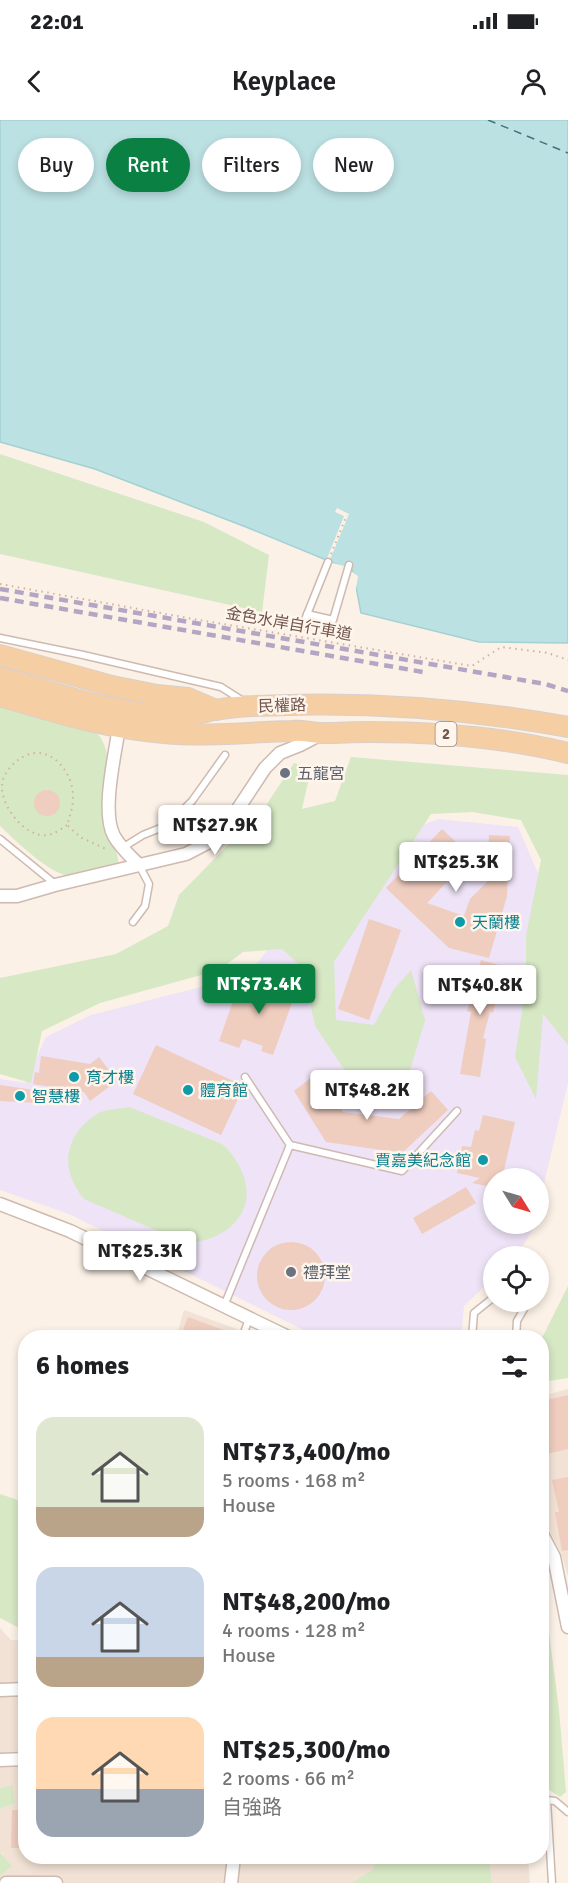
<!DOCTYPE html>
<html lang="en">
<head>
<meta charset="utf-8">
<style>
  body { margin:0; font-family:Signika,"Noto Sans TC",sans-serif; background:#f6f6f6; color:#202124; height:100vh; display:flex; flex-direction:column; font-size:22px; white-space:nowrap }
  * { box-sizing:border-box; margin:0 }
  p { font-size:20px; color:#757577 }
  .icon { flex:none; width:33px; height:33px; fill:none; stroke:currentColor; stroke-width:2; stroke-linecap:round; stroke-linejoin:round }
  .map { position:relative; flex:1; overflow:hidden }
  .sheet { position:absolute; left:18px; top:1210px; width:531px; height:534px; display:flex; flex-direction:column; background:#fff; border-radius:24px; box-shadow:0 3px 9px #0003 }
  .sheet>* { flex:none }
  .banner { position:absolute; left:18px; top:18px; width:532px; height:54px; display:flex; gap:12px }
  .needle { width:39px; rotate:127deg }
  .fabs { position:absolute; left:483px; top:1048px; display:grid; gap:12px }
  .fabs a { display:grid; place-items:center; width:66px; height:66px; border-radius:50%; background:#fff; box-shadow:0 3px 9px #0003; font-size:30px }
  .price { position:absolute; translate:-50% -51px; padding:0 14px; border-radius:6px; background:#fff; color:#222; font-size:20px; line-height:39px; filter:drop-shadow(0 2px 3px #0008) }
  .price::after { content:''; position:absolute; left:50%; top:36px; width:18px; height:14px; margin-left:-9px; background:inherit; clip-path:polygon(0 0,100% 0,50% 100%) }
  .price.current { background:#0b8043; color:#fff }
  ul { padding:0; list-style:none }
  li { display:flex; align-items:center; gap:18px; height:150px; padding:0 18px }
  li span { display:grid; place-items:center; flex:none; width:168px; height:120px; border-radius:18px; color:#555 }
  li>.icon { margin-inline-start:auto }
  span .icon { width:72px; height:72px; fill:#fffc; stroke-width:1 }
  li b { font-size:26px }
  h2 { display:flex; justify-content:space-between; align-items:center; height:72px; padding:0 18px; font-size:26px }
  .chip { padding:0 21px; border-radius:27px; background:#fff; box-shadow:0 3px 9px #0003; font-size:21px; line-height:54px }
  .chip.current { background:#0b8043; color:#fff }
  .status { display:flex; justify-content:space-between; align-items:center; height:42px; padding:0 30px; background:#fff; direction:ltr }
  .status svg { height:16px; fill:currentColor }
  header { display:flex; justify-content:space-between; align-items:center; height:78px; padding:0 18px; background:#fff; font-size:27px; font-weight:600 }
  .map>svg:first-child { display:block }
</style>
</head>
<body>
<div class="status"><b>22:01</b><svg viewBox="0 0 49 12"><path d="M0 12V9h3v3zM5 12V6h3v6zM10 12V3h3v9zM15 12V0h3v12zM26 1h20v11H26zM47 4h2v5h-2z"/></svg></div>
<header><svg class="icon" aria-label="back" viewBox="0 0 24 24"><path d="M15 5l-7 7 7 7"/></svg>Keyplace<svg class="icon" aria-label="person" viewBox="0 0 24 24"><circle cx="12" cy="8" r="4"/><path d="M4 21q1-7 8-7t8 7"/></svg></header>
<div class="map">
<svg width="568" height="1763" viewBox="0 0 568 1763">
  <rect width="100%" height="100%" fill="#fbf1e6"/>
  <!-- residential -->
  <g fill="#f2e2d5">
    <path d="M184,1190L237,1209L252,1218H176Z"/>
    <path d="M568,1269V1457L561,1433L542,1396V1276Z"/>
    <path d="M0,1508L11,1520L25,1521L26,1737H380L372,1750L351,1763H0V1756L3,1752V1734L0,1732V1689L15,1683L11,1666L0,1668Z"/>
    <path d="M489,1737H528L530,1763H492Z"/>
  </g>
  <!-- education -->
  <path fill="#eee3f7" d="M438,699L518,707L565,816L568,856V963L539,1084L538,1059H494V1104H534L532,1111L516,1137H494L493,1158L464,1186L461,1218H320L69,1094L0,1070V959L25,963L46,917L91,895L201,867L257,843L314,775L370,726Z"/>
  <!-- green -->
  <g fill="#d7e8c5">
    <path d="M0,334L204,402L269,435L262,492L0,434Z"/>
    <path d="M0,583L90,608C121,627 101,670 104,700C106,714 120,733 118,744C103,748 87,754 72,756C52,757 15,720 0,706Z"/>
    <path d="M351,637L568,655V925L543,894L536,979L515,937L526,865V816L541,740L521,700L472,692L431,694L334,842L336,900L374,905L394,869L411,850L425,900L405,967L388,978L350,958L315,906L303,848L282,829L243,832L219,850L100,883L42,911L31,963L0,954V858L116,834L168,806L179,775L265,687L294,643L311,649L302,689L335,681Z"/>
    <path d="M129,987L222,1024C237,1037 250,1061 246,1081C240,1109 207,1126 181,1121C173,1120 163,1114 155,1110C132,1100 108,1089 84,1079C59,1048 64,1016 97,994C105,989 120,989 129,987Z"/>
    <path d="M568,1166V1258L542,1262V1218Z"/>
    <path d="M0,1374L15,1379L25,1386V1511L0,1498Z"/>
    <path d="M542,1477L546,1489L559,1590L566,1672L560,1677L542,1665V1604H543Z"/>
    <path d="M12,1665L15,1683L0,1689V1668Z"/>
    <path d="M0,1732L12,1746L0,1756Z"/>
    <path d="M380,1737H489L492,1763H351L372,1750Z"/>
  </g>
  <!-- water -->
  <path fill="#bce1e3" stroke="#a2d1d4" stroke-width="1.5" d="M0,0H568V523L479,522L361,493L353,451L246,407L95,349L0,322Z"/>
  <!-- pier -->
  <path fill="#fbf1e6" d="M337,388L349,394L329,442L344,446L358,456L355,475L351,453L321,441H326L344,396L335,392Z"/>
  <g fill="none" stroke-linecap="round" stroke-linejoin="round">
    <!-- ferry -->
    <path stroke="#417377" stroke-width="1.5" stroke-dasharray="8 6" stroke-linecap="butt" d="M488,0L568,33"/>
  </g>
  <!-- building -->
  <g fill="#efcdbf">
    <circle cx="47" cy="683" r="13"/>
    <path d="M442,709L471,736L427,783L464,796L470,779L487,762L489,715L510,716L507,776L489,838L449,828L386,768Z"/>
    <path d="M369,799L401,810L369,900L338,889Z"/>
    <path d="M481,840L502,846L499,859H502L493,893L490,892L483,918L486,919L480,957L460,954L471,892L467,891Z"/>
    <path d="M270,859L297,869L273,935L261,931L263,926L243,919L239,928L219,921L236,873Z"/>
    <path d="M156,925L244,966L221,1015L133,974Z"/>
    <path d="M41,936L90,944L99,937L117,961L90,981L84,972L33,964L35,952L39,953Z"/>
    <path d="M316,954L343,992L399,999L431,971L448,990L402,1033L326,1022L294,971Z"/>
    <path d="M0,965L41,971L39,983L0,981Z"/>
    <path d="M483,995L515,1002L502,1059H494L491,1067L472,1063L480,1058L457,1053L462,1026L471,1027L475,1010L479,1011Z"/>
    <path d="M466,1067L476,1083L422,1114L413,1098Z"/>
    <circle cx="291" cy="1156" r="34"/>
    <path d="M188,1197L237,1215V1218H180Z"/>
    <path d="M568,1275V1329L542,1335V1281Z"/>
    <path d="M568,1357V1430L562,1431L555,1392H559L552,1360Z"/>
    <path d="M12,1690H26V1728H11Z"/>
  </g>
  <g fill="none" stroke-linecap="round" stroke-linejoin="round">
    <!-- lane casing -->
    <g stroke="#cebab0" stroke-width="9">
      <g id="lane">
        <path d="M307,494L333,500L349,445"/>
        <path d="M302,507L328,442"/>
        <path d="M0,518L83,535L221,567L243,581"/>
        <path d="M0,719L55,764"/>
        <path d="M122,728L143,715L168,705L192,681L225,635"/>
        <path d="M133,802L145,786L149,764L139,745"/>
        <path d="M245,957L290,1025"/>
        <path d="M538,1162V1164"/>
        <path d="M224,1186L290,1025L402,1051L457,991"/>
        <path d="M242,1218L249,1199"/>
        <path d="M472,1218L474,1193L494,1177"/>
        <path d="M516,1218L517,1201L528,1182"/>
        <path d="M552,1763L547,1680L555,1681L568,1692"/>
      </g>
    </g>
    <!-- street casing -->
    <g stroke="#cebab0" stroke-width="15">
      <g id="street">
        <path d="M119,607C115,635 101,692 114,716C120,727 130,736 139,745"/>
        <path d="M0,776H17L55,765L186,734L213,720L224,710L265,648L280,633L300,625L321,614"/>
        <path d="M0,1084L70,1111L290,1218"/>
        <path d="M542,1414L554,1437L568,1507"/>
        <path d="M0,1570L26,1569"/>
        <path d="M0,1640L26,1639"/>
        <path d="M6,1763H56"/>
        <path d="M231,1763L234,1737"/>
      </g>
    </g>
    <!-- primary casing -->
    <g stroke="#d8d0cd" stroke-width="22">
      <g id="primary">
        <path d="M0,535L112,566L157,575L188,578L216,590"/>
        <path d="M0,557C56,573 124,597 183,596C193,596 204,592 214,590C227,588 241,586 255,586C360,581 464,588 568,607"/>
        <path d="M0,576C54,592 108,609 164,613C207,617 249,612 292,611C302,610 313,613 323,613C339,613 354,612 369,612C436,612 503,617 568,633"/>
      </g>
    </g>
    <!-- path -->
    <g stroke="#d3b1a2" stroke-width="2" stroke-dasharray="1.5 4.5" stroke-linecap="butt">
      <path d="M331,434L347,395"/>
      <path d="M0,464L188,498L472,546L501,527L548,533L568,540"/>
      <path d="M67,705C61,709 55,714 47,715C25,718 1,686 2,666C2,653 16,639 27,635C52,625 74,654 73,678C73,687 70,696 67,705L80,717L108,730"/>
    </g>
    <!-- lane -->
    <use href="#lane" stroke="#fff" stroke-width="6"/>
    <!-- street -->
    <use href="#street" stroke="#fff" stroke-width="12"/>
    <!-- primary -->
    <use href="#primary" stroke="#f5cea3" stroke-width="20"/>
    <!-- rail -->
    <g stroke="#b3a5c4" stroke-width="4.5" stroke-dasharray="9 6" stroke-linecap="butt">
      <path d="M0,469L545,564L568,571"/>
      <path d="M0,478L423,552"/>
    </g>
  </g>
  <!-- markers -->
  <g fill="#6b7280" stroke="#fef5ec" stroke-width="2">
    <circle cx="285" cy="653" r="6"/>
    <circle cx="291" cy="1152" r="6"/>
  </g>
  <g fill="#0f9aa8" stroke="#fef5ec" stroke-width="2">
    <circle cx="460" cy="802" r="6"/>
    <circle cx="74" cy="957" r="6"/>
    <circle cx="188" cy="970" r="6"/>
    <circle cx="20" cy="976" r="6"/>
    <circle cx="483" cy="1040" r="6"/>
  </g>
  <g text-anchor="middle" stroke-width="5" stroke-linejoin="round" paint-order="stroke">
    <!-- shield labels -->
    <rect fill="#fef5ec" stroke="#9c867c" stroke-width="1.5" x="435.5" y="602" width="21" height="24" rx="4.5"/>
    <g font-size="15" font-weight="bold" fill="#72564c">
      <text x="446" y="619">2</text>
    </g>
    <!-- street labels -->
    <g font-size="16" fill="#72564c" stroke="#fef5ec">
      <text transform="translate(289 503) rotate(10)" y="6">金色水岸自行車道</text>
      <text transform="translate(282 585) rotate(-2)" y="6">民權路</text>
    </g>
    <!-- worship labels -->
    <g font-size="16" fill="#5b616d" stroke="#fef5ec" text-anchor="start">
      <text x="297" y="659">五龍宮</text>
      <text x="303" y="1158">禮拜堂</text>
    </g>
    <!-- culture labels -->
    <g font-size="16" fill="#0d838f" stroke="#fef5ec" text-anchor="start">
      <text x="472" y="808">天蘭樓</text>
      <text x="86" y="963">育才樓</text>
      <text x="200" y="976">體育館</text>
      <text x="32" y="982">智慧樓</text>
      <text x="471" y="1046" text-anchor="end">賈嘉美紀念館</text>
    </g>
  </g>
</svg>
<div class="fabs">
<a><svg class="needle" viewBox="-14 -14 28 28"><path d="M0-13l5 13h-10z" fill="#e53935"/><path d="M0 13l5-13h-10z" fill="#757577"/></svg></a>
<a><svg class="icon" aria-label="locate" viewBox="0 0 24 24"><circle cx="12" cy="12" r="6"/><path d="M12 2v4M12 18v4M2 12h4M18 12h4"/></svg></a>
</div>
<b class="price" style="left:215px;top:736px">NT$27.9K</b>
<b class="price" style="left:456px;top:773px">NT$25.3K</b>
<b class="price current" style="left:259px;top:895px">NT$73.4K</b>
<b class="price" style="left:480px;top:896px">NT$40.8K</b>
<b class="price" style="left:367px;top:1001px">NT$48.2K</b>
<b class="price" style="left:140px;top:1162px">NT$25.3K</b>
<div class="banner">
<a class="chip">Buy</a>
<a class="chip current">Rent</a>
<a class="chip">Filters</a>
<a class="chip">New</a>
</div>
<section class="sheet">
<h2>6 homes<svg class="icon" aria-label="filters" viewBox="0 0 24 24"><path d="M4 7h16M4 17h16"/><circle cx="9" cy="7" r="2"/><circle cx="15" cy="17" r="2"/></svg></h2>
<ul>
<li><span style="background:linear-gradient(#dfe7d0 75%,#b9a48a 0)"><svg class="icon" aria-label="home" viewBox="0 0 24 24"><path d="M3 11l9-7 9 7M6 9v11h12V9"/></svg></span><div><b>NT$73,400/mo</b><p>5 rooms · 168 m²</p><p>House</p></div></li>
<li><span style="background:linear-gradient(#c9d6e8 75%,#b9a48a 0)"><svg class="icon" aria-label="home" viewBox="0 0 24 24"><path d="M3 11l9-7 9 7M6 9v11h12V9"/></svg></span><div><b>NT$48,200/mo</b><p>4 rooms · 128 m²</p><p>House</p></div></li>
<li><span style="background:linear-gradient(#ffd9b3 60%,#9aa5b1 0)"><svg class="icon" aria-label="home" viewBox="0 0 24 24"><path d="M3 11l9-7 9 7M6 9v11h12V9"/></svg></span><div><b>NT$25,300/mo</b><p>2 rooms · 66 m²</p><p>自強路</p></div></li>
</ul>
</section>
</div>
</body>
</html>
